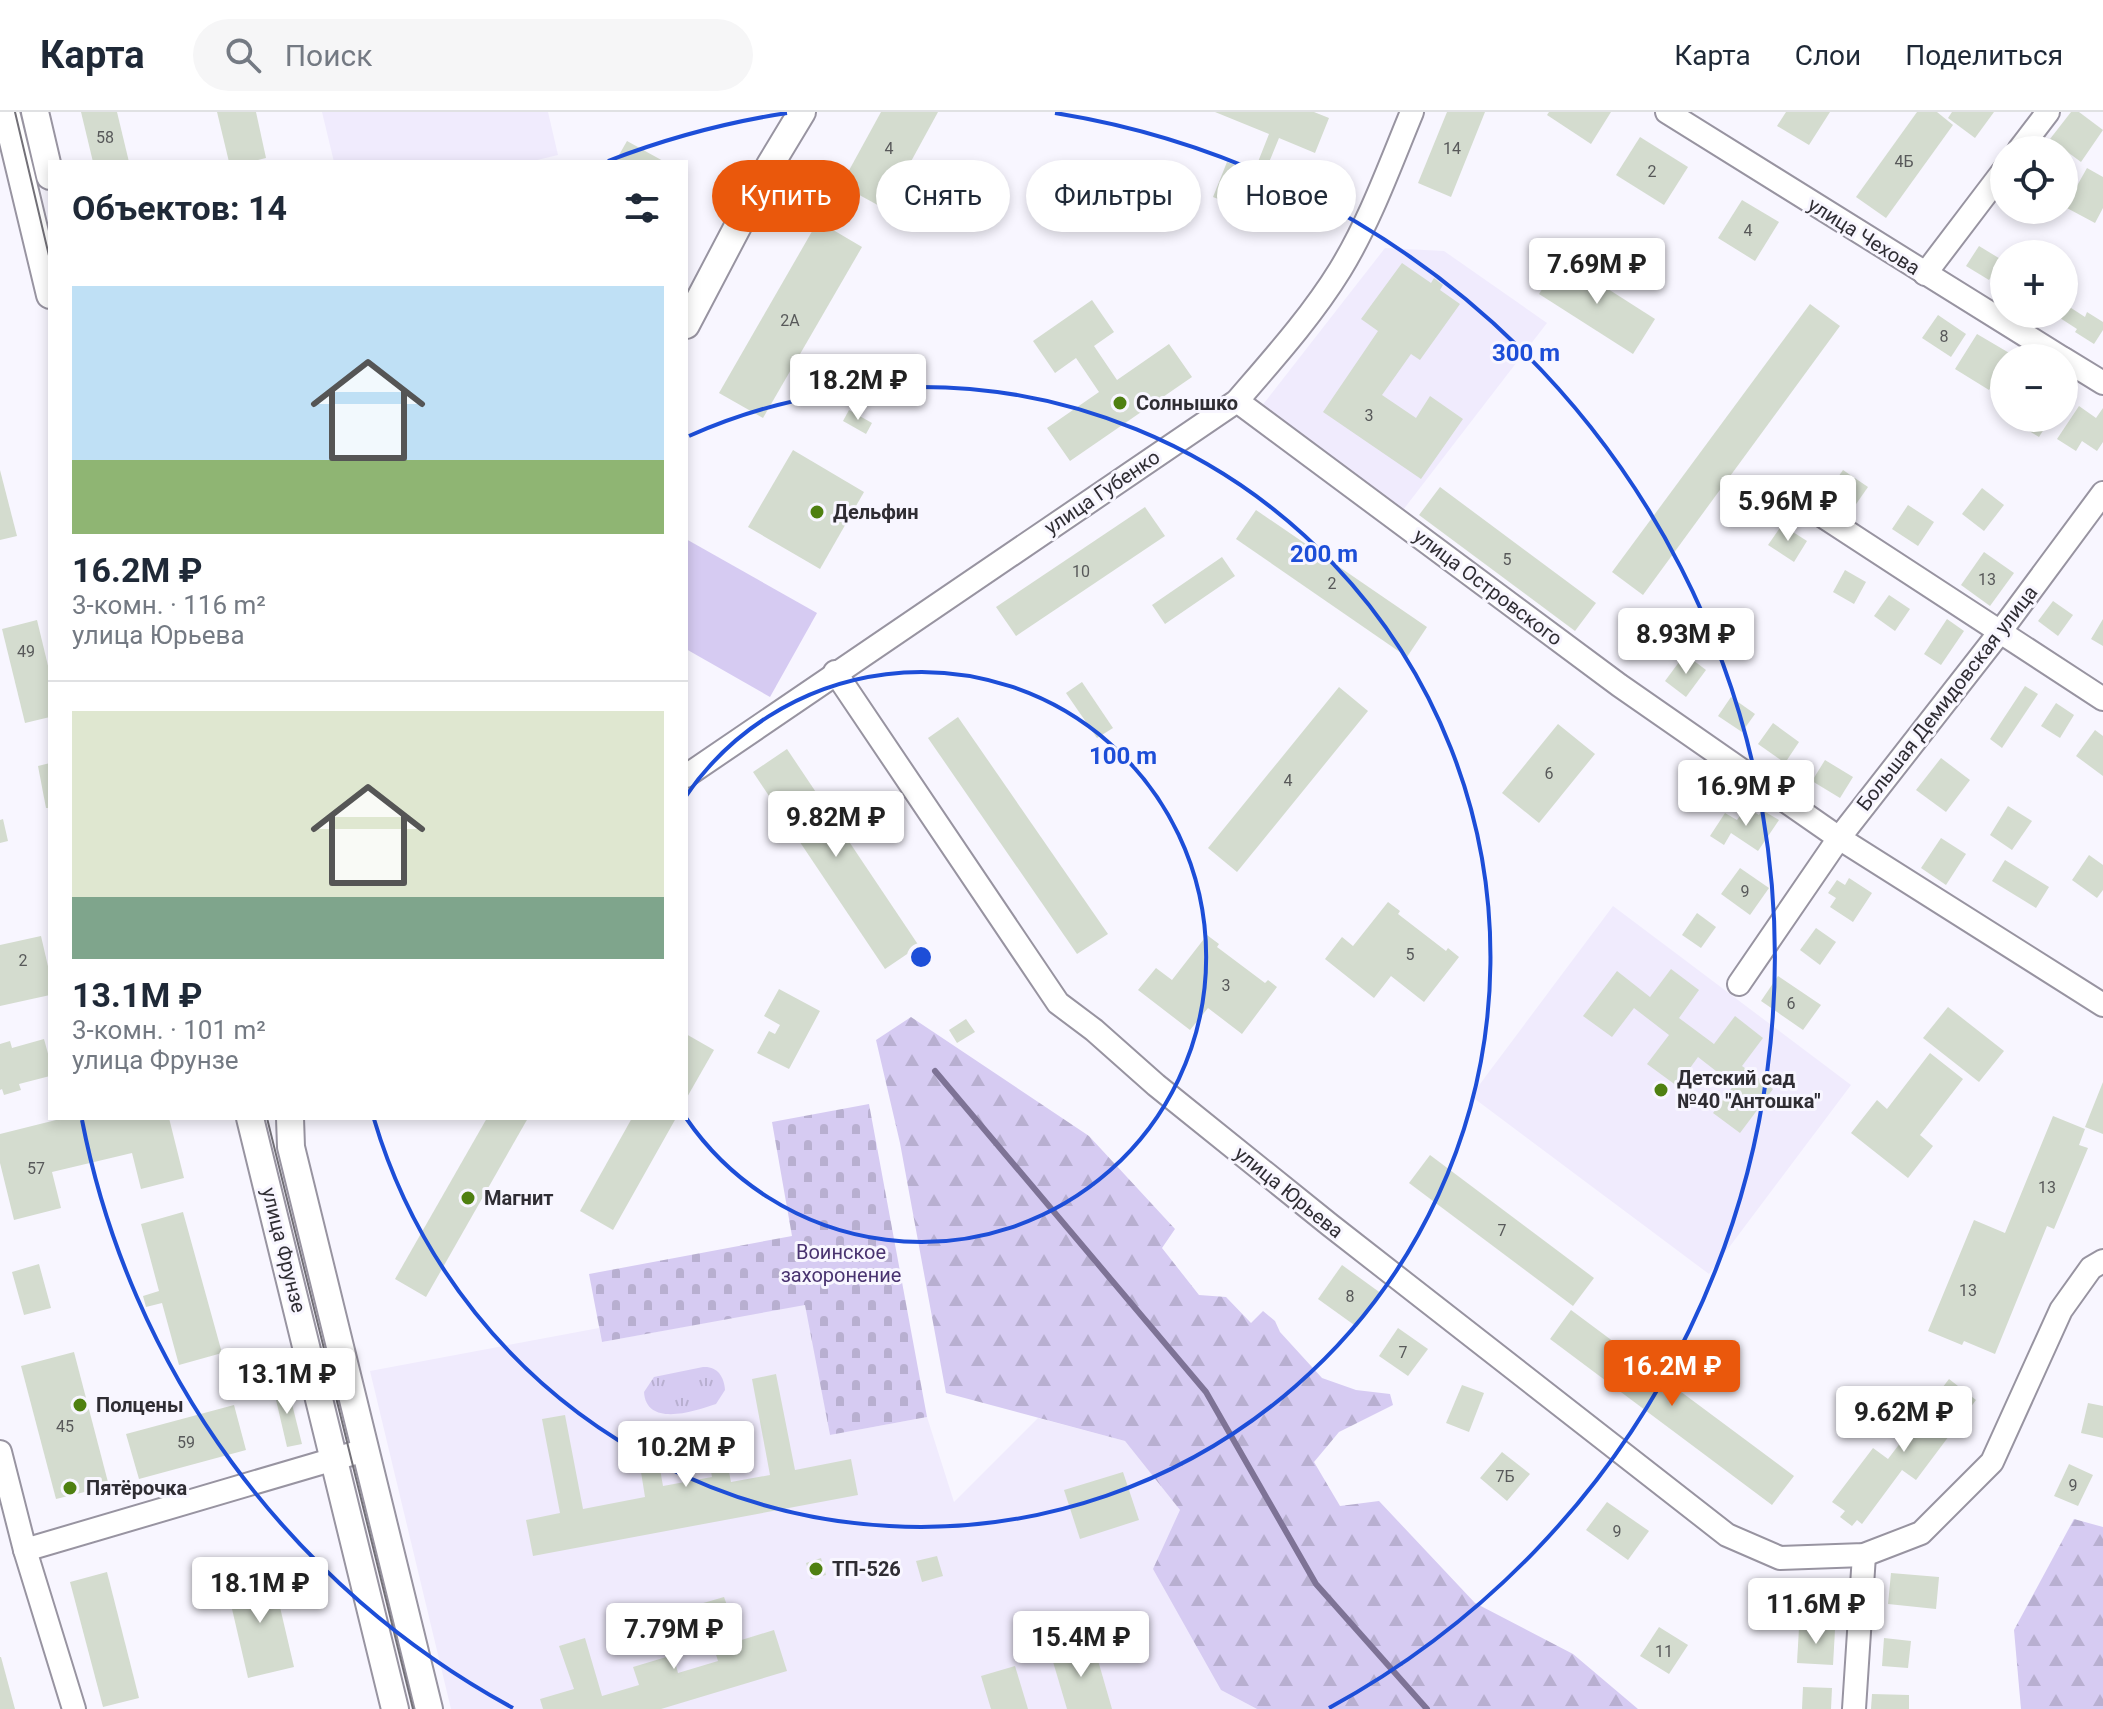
<!DOCTYPE html>
<html lang="ru">
<head>
<meta charset="utf-8">
<style>
  body { margin:0; font-family:Roboto,sans-serif; background:#f6f6f7; color:#1f2937; height:100vh; display:flex; flex-direction:column; font-size:30px; white-space:nowrap }
  * { box-sizing:border-box; margin:0 }
  p { font-size:26px; color:#747a83 }
  .icon { flex:none; width:44px; height:44px; fill:none; stroke:currentColor; stroke-width:2; stroke-linecap:round; stroke-linejoin:round }
  .map { position:relative; flex:1; overflow:hidden }
  .drawer { position:absolute; left:48px; top:48px; width:640px; height:960px; display:flex; flex-direction:column; background:#fff; border-radius:0px; box-shadow:0 4px 12px #0003 }
  .drawer>* { flex:none }
  .hud { position:absolute; left:712px; top:48px; width:760px; height:72px; display:flex; gap:16px }
  .buttons { position:absolute; left:1990px; top:24px; display:grid; gap:16px }
  .buttons a { display:grid; place-items:center; width:88px; height:88px; border-radius:50%; background:#fff; box-shadow:0 4px 12px #0003; font-size:40px }
  .price { position:absolute; translate:-50% -68px; padding:0 18px; border-radius:8px; background:#fff; color:#222; font-size:26px; line-height:52px; filter:drop-shadow(0 2px 4px #0008) }
  .price::after { content:''; position:absolute; left:50%; top:48px; width:24px; height:18px; margin-left:-12px; background:inherit; clip-path:polygon(0 0,100% 0,50% 100%) }
  .price.on { background:#ea580c; color:#fff }
  ul { padding:0; list-style:none }
  li { display:grid; align-content:center; gap:16px; height:424px; padding:0 24px }
  li+li { border-top:2px solid #e0e1e3 }
  li span { display:grid; place-items:center; height:248px; border-radius:0px; color:#555 }
  li>.icon { margin-inline-start:auto }
  span .icon { width:144px; height:144px; fill:#fffc; stroke-width:1 }
  li b { font-size:34px }
  h2 { display:flex; justify-content:space-between; align-items:center; height:96px; padding:0 24px; font-size:34px }
  .chip { padding:0 28px; border-radius:36px; background:#fff; box-shadow:0 4px 12px #0003; font-size:28px; line-height:72px }
  .chip.on { background:#ea580c; color:#fff }
  header { display:flex; align-items:center; gap:48px; box-sizing:border-box; height:112px; padding:0 40px; background:#fff; border-bottom:2px solid #e0e1e3 }
  header strong { font-size:38px }
  nav { display:flex; gap:44px; margin-inline-start:auto; font-size:28px }
  .search { width:560px; height:72px; background:#f6f6f7; display:flex; align-items:center; gap:20px; box-sizing:border-box; padding:0 28px; border-radius:44px; color:#747a83; font-size:30px }
  .map>svg:first-child { display:block }
</style>
</head>
<body>
<header>
<strong>Карта</strong>
<div class="search"><svg class="icon" aria-label="search" viewBox="0 0 24 24"><circle cx="10" cy="10" r="6"/><path d="M15 15l6 6"/></svg>Поиск</div>
<nav><a>Карта</a><a>Слои</a><a>Поделиться</a></nav>
</header>
<div class="map">
<svg width="2103" height="1597" viewBox="0 0 2103 1597">
  <defs>
    <pattern id="grass-tufts" width="24" height="20" patternUnits="userSpaceOnUse" patternTransform="scale(2)"><rect width="24" height="20" fill="#d6cbf2"/><path d="M3 7l-1-3M5 7V3M7 7l1-3M15 17l-1-3M17 17v-4M19 17l1-3" fill="none" stroke="#b8afd0"/></pattern>
    <pattern id="forest-firs" width="22" height="20" patternUnits="userSpaceOnUse" patternTransform="scale(2)"><rect width="22" height="20" fill="#d6cbf2"/><path d="M5 1l3.5 6h-7zM16 11l3.5 6h-7z" fill="#b8afd0"/></pattern>
    <pattern id="cemetery-stones" width="16" height="16" patternUnits="userSpaceOnUse" patternTransform="scale(2)"><rect width="16" height="16" fill="#d6cbf2"/><path d="M2 7V4a2 2 0 0 1 4 0v3zM10 15v-3a2 2 0 0 1 4 0v3z" fill="#b8afd0"/></pattern>
  </defs>
  <rect width="100%" height="100%" fill="#f8f6ff"/>
  <!-- built -->
  <g fill="#f0ebfd">
    <path d="M322,0H548L558,43L529,50H334Z"/>
    <path d="M1385,136L1444,139L1547,211L1403,398L1261,295Z"/>
    <path d="M1613,794L1851,973L1709,1162L1471,984Z"/>
    <path d="M806,1192L830,1323L927,1305L954,1390L1038,1306L1125,1329L1180,1398L1221,1578L1257,1597H451L370,1259L599,1216L602,1230Z"/>
  </g>
  <!-- grass -->
  <path fill="url(#grass-tufts)" d="M703,1255C717,1254 724,1264 725,1278L716,1292C693,1300 646,1315 644,1280L654,1265Z"/>
  <!-- forest -->
  <g fill="url(#forest-firs)">
    <path d="M911,905L1089,1024L1175,1117L1162,1136L1199,1183L1226,1185L1251,1211L1263,1199L1275,1209L1280,1220L1322,1266L1356,1278L1390,1282L1393,1293L1339,1320L1314,1350L1340,1394L1379,1389L1475,1491L1573,1542L1638,1597H1257L1221,1578L1153,1457L1180,1398L1125,1329L946,1281L900,1031L876,928Z"/>
    <path d="M2074,1407L2103,1415V1597H2021L2014,1518Z"/>
  </g>
  <!-- cemetery -->
  <path fill="url(#cemetery-stones)" d="M869,992L927,1305L830,1323L805,1193L602,1230L589,1162L792,1124L772,1010Z"/>
  <!-- pitch -->
  <path fill="#d6cbf2" d="M686,427L817,501L770,585L686,537Z"/>
  <g fill="none" stroke-linecap="round" stroke-linejoin="round">
    <!-- stream -->
    <path stroke="#7e7396" stroke-width="6" d="M935,959L1206,1280L1316,1472L1427,1597"/>
  </g>
  <!-- building -->
  <g fill="#d4dccf">
    <path d="M81,0H117L129,50H93Z"/>
    <path d="M217,0H256L266,46L250,50H229Z"/>
    <path d="M881,0H938L885,97L841,73Z"/>
    <path d="M1215,0H1314L1329,6L1315,41L1279,26L1263,65L1298,79L1284,113L1213,85L1227,50L1254,60L1269,22Z"/>
    <path d="M1447,0H1485L1451,85L1418,71Z"/>
    <path d="M1549,0H1611L1591,32L1547,3Z"/>
    <path d="M1786,0H1830L1809,33L1777,14Z"/>
    <path d="M1917,0H1937L1953,13L1886,106L1856,85Z"/>
    <path d="M1952,0H1994L1975,26L1948,6Z"/>
    <path d="M2071,0H2079L2103,18L2081,50L2050,27Z"/>
    <path d="M1640,25L1688,55L1664,93L1616,63Z"/>
    <path d="M627,29L665,50H615Z"/>
    <path d="M2087,56L2103,65V96L2095,111L2065,95Z"/>
    <path d="M1742,88L1779,110L1755,149L1718,126Z"/>
    <path d="M818,109L862,135L763,306L719,281Z"/>
    <path d="M1979,134L2002,148L1989,168L1966,154Z"/>
    <path d="M1561,147L1655,207L1633,242L1539,182Z"/>
    <path d="M1402,151L1431,171L1434,166L1443,173L1440,178L1460,192L1420,248L1411,242L1382,283L1416,306L1430,284L1463,307L1421,367L1323,300L1378,219L1361,207Z"/>
    <path d="M1092,188L1114,220L1094,234L1117,268L1169,232L1192,265L1070,349L1047,316L1099,280L1076,246L1055,261L1033,229Z"/>
    <path d="M1810,192L1840,214L1643,483L1612,460Z"/>
    <path d="M2068,194L2085,205L2087,200L2103,210V218L2094,232L2075,220L2077,217L2060,206Z"/>
    <path d="M1938,203L1966,222L1951,245L1922,226Z"/>
    <path d="M1977,222L2011,242L2009,246H2004V254L1989,278L1955,257Z"/>
    <path d="M2079,294L2096,306L2103,296V330L2097,339L2082,329L2076,339L2057,327Z"/>
    <path d="M849,298L872,311L866,322L843,309Z"/>
    <path d="M2008,306H2051L2039,325Z"/>
    <path d="M793,338L864,380L820,457L748,415Z"/>
    <path d="M0,358L17,424L0,428Z"/>
    <path d="M1843,358L1868,375L1854,395L1829,378Z"/>
    <path d="M1440,375L1596,491L1575,519L1419,403Z"/>
    <path d="M1982,376L2004,393L1984,419L1962,402Z"/>
    <path d="M1908,393L1934,410L1918,434L1892,417Z"/>
    <path d="M1145,395L1165,424L1016,524L996,495Z"/>
    <path d="M1256,398L1427,515L1407,545L1236,427Z"/>
    <path d="M1782,413L1807,429L1794,450L1768,433Z"/>
    <path d="M1984,440L2014,461L1990,494L1961,473Z"/>
    <path d="M1222,445L1235,464L1165,512L1152,493Z"/>
    <path d="M1845,458L1866,470L1854,492L1833,480Z"/>
    <path d="M1889,483L1910,497L1895,519L1874,504Z"/>
    <path d="M2053,489L2073,503L2058,524L2038,509Z"/>
    <path d="M1947,507L1964,519L1941,553L1924,542Z"/>
    <path d="M2103,507V534L2091,527Z"/>
    <path d="M37,508L50,562V605L25,611L2,517Z"/>
    <path d="M1685,542L1706,558L1686,585L1665,569Z"/>
    <path d="M1082,570L1113,616L1097,626L1066,581Z"/>
    <path d="M2025,574L2038,582L2002,636L1990,627Z"/>
    <path d="M1339,575L1368,599L1237,760L1208,736Z"/>
    <path d="M1731,585L1755,602L1742,620L1718,604Z"/>
    <path d="M2056,591L2074,603L2060,626L2041,614Z"/>
    <path d="M958,605L1108,822L1077,842L928,626Z"/>
    <path d="M1773,611L1799,630L1785,651L1758,632Z"/>
    <path d="M1558,612L1595,642L1539,711L1502,681Z"/>
    <path d="M2095,618L2103,624V664L2076,644Z"/>
    <path d="M787,637L919,834L885,857L753,660Z"/>
    <path d="M1941,646L1970,668L1946,700L1916,678Z"/>
    <path d="M1825,648L1853,665L1840,686L1812,669Z"/>
    <path d="M50,651V696H46L38,654Z"/>
    <path d="M1717,665L1731,674L1719,695L1704,685Z"/>
    <path d="M2008,694L2032,709L2012,738L1990,723Z"/>
    <path d="M1746,695L1759,703L1762,698L1779,708L1758,739L1731,721L1724,733L1710,724L1725,701L1737,708Z"/>
    <path d="M3,707L8,729L0,731V708Z"/>
    <path d="M1941,726L1966,742L1946,773L1921,756Z"/>
    <path d="M2089,743L2103,753V778L2097,786L2072,768Z"/>
    <path d="M2005,748L2049,775L2036,796L1992,769Z"/>
    <path d="M1740,756L1769,776L1750,803L1721,782Z"/>
    <path d="M1849,766L1872,781L1853,810L1830,795L1836,786L1828,781L1837,768L1845,773Z"/>
    <path d="M1388,790L1400,799L1398,802L1446,839L1448,836L1459,845L1424,890L1391,864L1374,886L1325,847L1342,825L1353,834Z"/>
    <path d="M1697,801L1716,815L1701,836L1682,823Z"/>
    <path d="M1816,816L1836,830L1820,853L1800,838Z"/>
    <path d="M1207,823L1219,832L1217,835L1265,871L1268,868L1277,875L1242,922L1208,896L1190,918L1138,878L1156,856L1172,868Z"/>
    <path d="M41,824L50,863V883L0,894V833Z"/>
    <path d="M1671,857L1699,878L1679,906L1714,932L1735,904L1763,926L1742,954L1773,977L1740,1021L1713,1001L1734,973L1698,945L1677,974L1647,952L1669,923L1634,896L1612,925L1583,904L1617,859L1650,885Z"/>
    <path d="M1778,864L1821,893L1803,918L1761,889Z"/>
    <path d="M779,877L820,899L789,957L757,941L769,919L775,922L780,913L764,904Z"/>
    <path d="M1948,895L2004,939L1979,970L1923,926Z"/>
    <path d="M966,907L975,920L957,931L949,918Z"/>
    <path d="M686,922L714,938L686,987Z"/>
    <path d="M44,927L50,949V964L19,972L21,978L4,983L2,977L0,978V932L10,929L12,936Z"/>
    <path d="M1930,941L1963,967L1920,1023L1933,1034L1908,1066L1851,1021L1877,988L1887,997Z"/>
    <path d="M2103,970V1022L2085,1015Z"/>
    <path d="M2053,1004L2085,1017L2079,1033L2088,1036L2054,1117L2047,1114L1995,1242L1964,1229L1962,1233L1928,1219L1974,1108L2005,1121Z"/>
    <path d="M64,1006H169L184,1066L141,1077L132,1041L52,1060L61,1096L14,1108L0,1051V1022Z"/>
    <path d="M487,1006H528L426,1185L395,1167Z"/>
    <path d="M632,1006H676L613,1118L580,1099Z"/>
    <path d="M1430,1043L1594,1166L1573,1194L1409,1071Z"/>
    <path d="M183,1100L222,1241L179,1253L162,1191L146,1195L143,1184L159,1179L141,1112Z"/>
    <path d="M39,1152L51,1196L24,1203L12,1160Z"/>
    <path d="M1342,1153L1382,1182L1357,1215L1318,1187Z"/>
    <path d="M1571,1198L1794,1364L1772,1393L1550,1227Z"/>
    <path d="M1398,1216L1428,1237L1408,1264L1379,1244Z"/>
    <path d="M74,1240L109,1374L56,1387L21,1254Z"/>
    <path d="M776,1262L795,1358L851,1347L858,1383L533,1444L526,1408L560,1401L542,1307L565,1303L583,1397L645,1385L641,1360L660,1357L663,1374L712,1365L709,1348L726,1345L731,1370L770,1363L752,1267Z"/>
    <path d="M1949,1267L1976,1288L1916,1368L1902,1358L1862,1412L1857,1408L1852,1414L1840,1405L1845,1399L1832,1390L1873,1336L1888,1347Z"/>
    <path d="M287,1272L302,1332L287,1335L273,1275Z"/>
    <path d="M1462,1273L1484,1281L1469,1320L1446,1311Z"/>
    <path d="M2088,1291L2103,1294V1326L2081,1321Z"/>
    <path d="M234,1293L246,1338L139,1367L126,1322Z"/>
    <path d="M1502,1340L1530,1362L1507,1389L1480,1366Z"/>
    <path d="M2069,1352L2093,1363L2078,1394L2054,1384Z"/>
    <path d="M1123,1360L1139,1408L1080,1427L1064,1378Z"/>
    <path d="M1607,1390L1649,1419L1628,1448L1586,1418Z"/>
    <path d="M937,1444L943,1464L922,1470L916,1449Z"/>
    <path d="M821,1446L826,1463L811,1467L806,1451Z"/>
    <path d="M107,1460L139,1586L103,1595L70,1470Z"/>
    <path d="M272,1461L294,1555L248,1566L226,1471Z"/>
    <path d="M1891,1461L1939,1465L1936,1497L1888,1492Z"/>
    <path d="M724,1485L728,1496L725,1497L735,1530L774,1518L787,1559L661,1597H543L540,1587L574,1577L559,1534L585,1526L602,1584L639,1573L633,1555L673,1543L678,1561L718,1549L700,1492Z"/>
    <path d="M1659,1515L1688,1533L1669,1562L1640,1544Z"/>
    <path d="M1799,1516L1835,1518L1833,1553L1797,1551Z"/>
    <path d="M1884,1526L1911,1529L1908,1556L1882,1554Z"/>
    <path d="M1093,1531L1112,1597H1067L1051,1543Z"/>
    <path d="M0,1545H1L15,1597H0Z"/>
    <path d="M1015,1554L1028,1597H991L981,1564Z"/>
    <path d="M1803,1575L1832,1576L1831,1597H1802Z"/>
    <path d="M1872,1582L1909,1583V1597H1871Z"/>
  </g>
  <g fill="none" stroke-linecap="round" stroke-linejoin="round">
    <!-- minor casing -->
    <g stroke="#9894a1" stroke-width="26">
      <g id="minor">
        <path d="M1667,0L2062,246"/>
        <path d="M2019,38L2048,0"/>
        <path d="M1925,162L2004,58"/>
        <path d="M2064,247L2103,271"/>
        <path d="M1237,289L1619,573L1839,726L2103,893"/>
        <path d="M1789,382L2103,587"/>
        <path d="M835,560L1058,891L1094,918L1156,973L1330,1113L1727,1423L1780,1446L1864,1443L1921,1421L1992,1350L2061,1198L2091,1156L2103,1149"/>
        <path d="M686,664L1237,289C1273,247 1311,205 1340,158C1370,109 1390,53 1412,0"/>
        <path d="M1739,872L1839,726L2000,520L2103,381"/>
        <path d="M0,1340L25,1438L74,1597"/>
        <path d="M25,1438L365,1338"/>
        <path d="M1854,1597L1864,1443"/>
      </g>
    </g>
    <!-- major casing -->
    <g stroke="#9894a1" stroke-width="30">
      <g id="major">
        <path d="M6,0L50,183"/>
        <path d="M35,0L50,64"/>
        <path d="M686,213L770,53L802,0"/>
        <path d="M250,1006L395,1597"/>
        <path d="M290,1006L291,1035L429,1597"/>
      </g>
    </g>
    <!-- minor -->
    <use href="#minor" stroke="#fff" stroke-width="22"/>
    <!-- major -->
    <use href="#major" stroke="#fff" stroke-width="26"/>
    <!-- tram -->
    <g stroke="#727077" stroke-width="2">
      <path d="M15,0L50,148"/>
      <path d="M267,1006L413,1597"/>
    </g>
  </g>
  <!-- distance rings -->
  <g fill="none" stroke="#1d4ed8" stroke-width="4">
    <path d="M686 684A285 285 0 1 1 686 1006"/>
    <path d="M689 324A570 570 0 1 1 374 1007"/>
    <path d="M513 1596A855 855 0 0 1 82 1008M608 49A855 855 0 0 1 787 1M1055 1A855 855 0 0 1 1329 1596"/>
  </g>
  <!-- markers -->
  <g fill="#4f8011" stroke="#f8f6ff" stroke-width="3">
    <circle cx="1120" cy="291" r="8"/>
    <circle cx="817" cy="400" r="8"/>
    <circle cx="1661" cy="978" r="8"/>
    <circle cx="468" cy="1086" r="8"/>
    <circle cx="80" cy="1293" r="8"/>
    <circle cx="70" cy="1376" r="8"/>
    <circle cx="816" cy="1457" r="8"/>
  </g>
  <g text-anchor="middle" stroke-width="6" stroke-linejoin="round" paint-order="stroke">
    <!-- number labels -->
    <g font-size="16" fill="#58595a">
      <text x="105" y="31">58</text>
      <text x="889" y="42">4</text>
      <text x="1452" y="42">14</text>
      <text x="1904" y="55">4Б</text>
      <text x="1652" y="65">2</text>
      <text x="1748" y="124">4</text>
      <text x="790" y="214">2А</text>
      <text x="1944" y="230">8</text>
      <text x="1369" y="309">3</text>
      <text x="1507" y="453">5</text>
      <text x="1081" y="465">10</text>
      <text x="1987" y="473">13</text>
      <text x="1332" y="477">2</text>
      <text x="26" y="545">49</text>
      <text x="1549" y="667">6</text>
      <text x="1288" y="674">4</text>
      <text x="1745" y="785">9</text>
      <text x="1410" y="848">5</text>
      <text x="23" y="854">2</text>
      <text x="1226" y="879">3</text>
      <text x="1791" y="897">6</text>
      <text x="36" y="1062">57</text>
      <text x="2047" y="1081">13</text>
      <text x="1502" y="1124">7</text>
      <text x="1968" y="1184">13</text>
      <text x="1350" y="1190">8</text>
      <text x="1403" y="1246">7</text>
      <text x="65" y="1320">45</text>
      <text x="186" y="1336">59</text>
      <text x="1505" y="1370">7Б</text>
      <text x="2073" y="1379">9</text>
      <text x="1617" y="1425">9</text>
      <text x="1664" y="1545">11</text>
    </g>
    <!-- street labels -->
    <g font-size="20" fill="#2f2d33" stroke="#f8f6ff">
      <text transform="translate(1864 124) rotate(32)" y="7">улица Чехова</text>
      <text transform="translate(1102 380) rotate(-34)" y="7">улица Губенко</text>
      <text transform="translate(1488 475) rotate(37)" y="7">улица Островского</text>
      <text transform="translate(1947 586) rotate(-52)" y="7">Большая Демидовская улица</text>
      <text transform="translate(1289 1080) rotate(39)" y="7">улица Юрьева</text>
      <text transform="translate(284 1138) rotate(76)" y="7">улица Фрунзе</text>
    </g>
    <!-- poi labels -->
    <g font-size="20" font-weight="bold" fill="#2f2d33" stroke="#f8f6ff" text-anchor="start">
      <text x="1136" y="298">Солнышко</text>
      <text x="833" y="407">Дельфин</text>
      <text x="1677" y="973">Детский сад<tspan x="1677" dy="23">№40 "Антошка"</tspan></text>
      <text x="484" y="1093">Магнит</text>
      <text x="96" y="1300">Полцены</text>
      <text x="86" y="1383">Пятёрочка</text>
      <text x="832" y="1464">ТП-526</text>
    </g>
    <!-- park labels -->
    <g font-size="20" fill="#493370" stroke="#f8f6ff">
      <text x="841" y="1147">Воинское<tspan x="841" dy="23">захоронение</tspan></text>
    </g>
  </g>
  <circle cx="921" cy="845" r="12" fill="#1d4ed8" stroke="#f8f6ff" stroke-width="4"/>
  <g font-size="24" text-anchor="middle" font-weight="bold" fill="#1d4ed8" stroke="#f8f6ff" stroke-width="6" stroke-linejoin="round" paint-order="stroke">
    <text x="1526" y="249">300 m</text>
    <text x="1324" y="450">200 m</text>
    <text x="1123" y="652">100 m</text>
  </g>
</svg>
<div class="buttons">
<a><svg class="icon" aria-label="locate" viewBox="0 0 24 24"><circle cx="12" cy="12" r="6"/><path d="M12 2v4M12 18v4M2 12h4M18 12h4"/></svg></a>
<a>+</a>
<a>−</a>
</div>
<b class="price" style="left:1597px;top:194px">7.69M ₽</b>
<b class="price" style="left:858px;top:310px">18.2M ₽</b>
<b class="price" style="left:1788px;top:431px">5.96M ₽</b>
<b class="price" style="left:1686px;top:564px">8.93M ₽</b>
<b class="price" style="left:1746px;top:716px">16.9M ₽</b>
<b class="price" style="left:836px;top:747px">9.82M ₽</b>
<b class="price on" style="left:1672px;top:1296px">16.2M ₽</b>
<b class="price" style="left:287px;top:1304px">13.1M ₽</b>
<b class="price" style="left:1904px;top:1342px">9.62M ₽</b>
<b class="price" style="left:686px;top:1377px">10.2M ₽</b>
<b class="price" style="left:260px;top:1513px">18.1M ₽</b>
<b class="price" style="left:1816px;top:1534px">11.6M ₽</b>
<b class="price" style="left:674px;top:1559px">7.79M ₽</b>
<b class="price" style="left:1081px;top:1567px">15.4M ₽</b>
<div class="hud">
<a class="chip on">Купить</a>
<a class="chip">Снять</a>
<a class="chip">Фильтры</a>
<a class="chip">Новое</a>
</div>
<section class="drawer">
<h2>Объектов: 14<svg class="icon" aria-label="filters" viewBox="0 0 24 24"><path d="M4 7h16M4 17h16"/><circle cx="9" cy="7" r="2"/><circle cx="15" cy="17" r="2"/></svg></h2>
<ul>
<li><span style="background:linear-gradient(#bfe0f5 70%,#8fb573 0)"><svg class="icon" aria-label="home" viewBox="0 0 24 24"><path d="M3 11l9-7 9 7M6 9v11h12V9"/></svg></span><div><b>16.2M ₽</b><p>3-комн. · 116 m²</p><p>улица Юрьева</p></div></li>
<li><span style="background:linear-gradient(#dfe7d0 75%,#7fa58c 0)"><svg class="icon" aria-label="home" viewBox="0 0 24 24"><path d="M3 11l9-7 9 7M6 9v11h12V9"/></svg></span><div><b>13.1M ₽</b><p>3-комн. · 101 m²</p><p>улица Фрунзе</p></div></li>
</ul>
</section>
</div>
</body>
</html>
